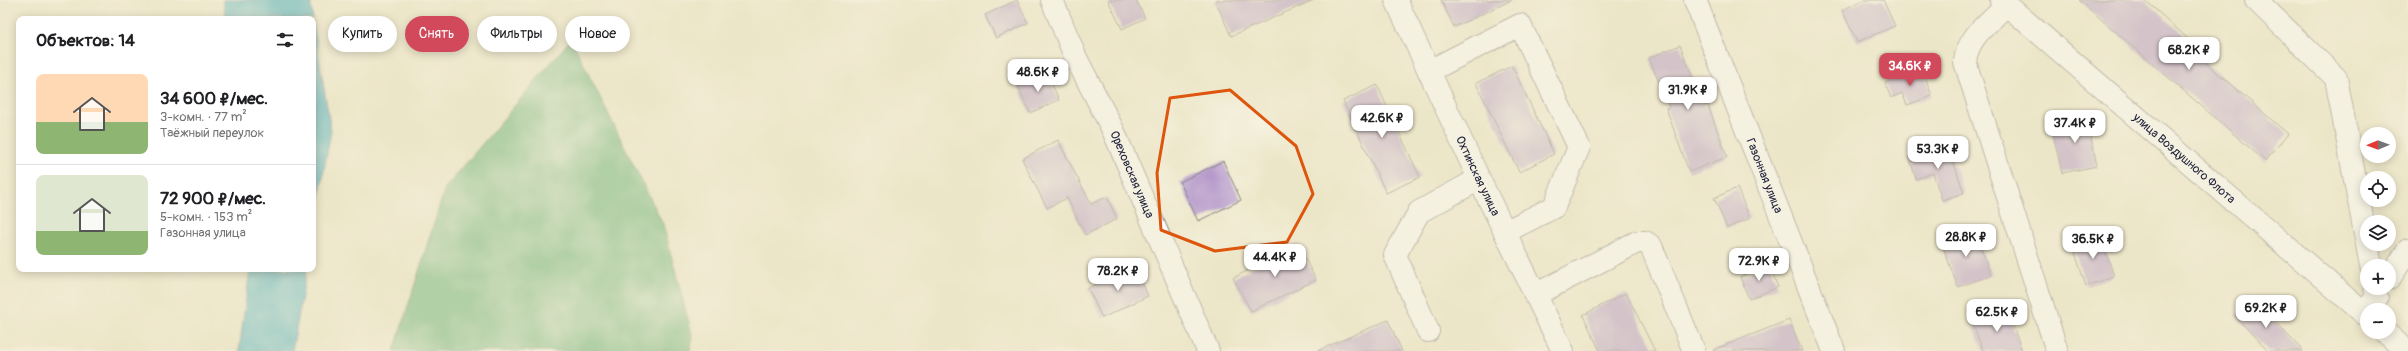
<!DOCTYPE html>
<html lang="ru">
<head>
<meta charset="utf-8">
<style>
  body { margin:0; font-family:Pangolin,sans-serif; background:#f2f2f2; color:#202124; height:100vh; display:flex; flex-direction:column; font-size:15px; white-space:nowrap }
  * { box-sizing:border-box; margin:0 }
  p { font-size:13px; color:#757577 }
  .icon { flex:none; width:22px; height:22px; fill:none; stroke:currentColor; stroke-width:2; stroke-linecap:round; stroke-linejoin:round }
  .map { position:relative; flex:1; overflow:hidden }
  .panel { position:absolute; left:16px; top:16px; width:300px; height:256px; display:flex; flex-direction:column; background:#fff; border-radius:8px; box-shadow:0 2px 10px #0003 }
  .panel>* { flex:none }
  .top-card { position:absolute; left:328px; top:16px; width:380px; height:36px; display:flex; gap:8px }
  .needle { width:26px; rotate:269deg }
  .tools { position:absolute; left:2360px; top:127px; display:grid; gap:8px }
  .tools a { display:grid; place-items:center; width:36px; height:36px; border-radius:50%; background:#fff; box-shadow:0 2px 10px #0003; font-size:20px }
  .price { position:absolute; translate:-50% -34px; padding:0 9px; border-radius:8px; background:#fff; color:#222; font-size:13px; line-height:26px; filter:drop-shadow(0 1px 2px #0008) }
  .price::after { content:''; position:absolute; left:50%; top:24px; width:12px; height:9px; margin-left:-6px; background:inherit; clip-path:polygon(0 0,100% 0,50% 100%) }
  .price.on { background:#d1495b; color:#fff }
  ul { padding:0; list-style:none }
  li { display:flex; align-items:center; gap:12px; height:100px; padding:0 20px }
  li+li { border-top:1px solid #e0e0e0 }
  li span { display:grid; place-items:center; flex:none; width:112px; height:80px; border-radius:8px; color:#555 }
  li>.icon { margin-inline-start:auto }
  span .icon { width:48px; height:48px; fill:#fffc; stroke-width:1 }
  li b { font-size:17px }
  h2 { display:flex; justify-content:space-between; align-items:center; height:48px; padding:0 20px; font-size:17px }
  .tag { padding:0 14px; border-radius:18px; background:#fff; box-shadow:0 2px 10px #0003; font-size:14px; line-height:36px }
  .tag.on { background:#d1495b; color:#fff }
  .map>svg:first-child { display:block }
</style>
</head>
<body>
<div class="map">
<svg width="2408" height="351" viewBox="0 0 2408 351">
  <rect width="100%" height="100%" fill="#fbf7ec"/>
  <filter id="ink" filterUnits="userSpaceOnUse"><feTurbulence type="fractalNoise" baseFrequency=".025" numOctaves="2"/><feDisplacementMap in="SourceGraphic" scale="8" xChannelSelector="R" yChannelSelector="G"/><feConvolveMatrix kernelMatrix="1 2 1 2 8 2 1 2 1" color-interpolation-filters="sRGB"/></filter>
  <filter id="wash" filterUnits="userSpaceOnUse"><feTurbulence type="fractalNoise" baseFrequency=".012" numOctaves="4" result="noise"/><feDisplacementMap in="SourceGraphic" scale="16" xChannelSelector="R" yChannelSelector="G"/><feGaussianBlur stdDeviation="0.9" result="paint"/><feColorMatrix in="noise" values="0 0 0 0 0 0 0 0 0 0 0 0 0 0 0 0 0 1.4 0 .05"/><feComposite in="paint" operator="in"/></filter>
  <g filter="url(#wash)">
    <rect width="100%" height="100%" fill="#ece6c8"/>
    <!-- forest -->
    <path fill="#6ab57d" stroke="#466c5c" d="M571,39L663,224L693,338L690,351H394L445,188Z"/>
    <!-- water -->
    <g fill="#43adc2" stroke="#32687e">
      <path d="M223,0H310L313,19H226Z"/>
      <path d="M313,21L331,131L313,233Z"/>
      <path d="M250,269H307L292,351H239Z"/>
    </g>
    <g id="blocks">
      <!-- building -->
      <g fill="#b59aca">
        <path d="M1017,0L1028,23L996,38L985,15Z"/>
        <path d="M1108,0H1136L1145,18L1122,29Z"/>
        <path d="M1215,0H1314L1231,36Z"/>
        <path d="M1441,0H1512L1454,27Z"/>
        <path d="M1864,0H1883L1895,26L1857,42L1842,10Z"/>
        <path d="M2079,0H2145L2187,38L2183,43L2288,134L2265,161Z"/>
        <path d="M1680,45L1704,106L1708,105L1727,157L1689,172L1666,108L1669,107L1649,58Z"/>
        <path d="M1512,66L1554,154L1519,172L1476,83Z"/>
        <path d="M1922,69L1932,96L1907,105L1902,93L1891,98L1885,83Z"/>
        <path d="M1047,73L1059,100L1030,113L1018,86Z"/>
        <path d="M1377,85L1420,177L1386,193L1343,101Z"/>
        <path d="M2086,113L2097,166L2062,173L2052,129L2063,127L2061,118Z"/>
        <path d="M1058,140L1091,204L1107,197L1117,219L1085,235L1067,198L1047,208L1022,159Z"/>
        <path d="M1947,143L1964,193L1942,200L1933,173L1916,179L1909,156Z"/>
        <path d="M1223,161L1241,200L1198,221L1180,182Z"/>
        <path d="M1737,188L1750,218L1727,228L1714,198Z"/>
        <path d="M1974,230L1991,275L1958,287L1941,242Z"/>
        <path d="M2100,235L2114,276L2086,286L2072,244Z"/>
        <path d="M1298,245L1316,280L1251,311L1233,278Z"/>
        <path d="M1769,265L1778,287L1749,299L1740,277Z"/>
        <path d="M1135,266L1148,296L1102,318L1088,288Z"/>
        <path d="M1626,293L1655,351H1600L1583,315Z"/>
        <path d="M2253,299L2303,351H2268L2235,316Z"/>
        <path d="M2007,310L2022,351H1983L1972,322Z"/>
        <path d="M1388,320L1402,351H1317Z"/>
        <path d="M1789,320L1802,351H1713V350Z"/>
      </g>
    </g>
  </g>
  <g filter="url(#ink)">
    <use href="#blocks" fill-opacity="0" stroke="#878482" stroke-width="1"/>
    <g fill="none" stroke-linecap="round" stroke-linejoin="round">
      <!-- minor casing -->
      <g stroke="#878482" stroke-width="24">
        <g id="minor">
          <path id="s1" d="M1052,0L1075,56L1113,130L1208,351"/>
          <path id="s2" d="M1396,0L1479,179L1563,351"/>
          <path id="s3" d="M1695,0L1834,351"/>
          <path id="s4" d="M2001,0L2367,316"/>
          <path d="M2256,0L2336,78L2367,244"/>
          <path d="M2006,5C1989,23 1967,37 1965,62L2057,351"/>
          <path d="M1429,71L1520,25L1579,147L1554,207L1505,232"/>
          <path d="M2367,244L2371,266"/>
          <path d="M2389,279L2408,250"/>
          <path d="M1535,295L1637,242H1645L1651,246L1694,351"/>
          <path d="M2364,313L2377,297L2375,288"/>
          <path d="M1428,331L1395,255L1419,212L1479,179"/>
          <path d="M2385,332L2406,351"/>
        </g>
      </g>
      <!-- minor -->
      <use href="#minor" stroke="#fff" stroke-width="22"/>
    </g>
  </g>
  <!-- marked area -->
  <path d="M0 0H2408V351H0ZM1230,90L1296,146L1313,194L1287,242L1215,251L1161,230L1157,173L1170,98Z" fill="#ece6c8" fill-opacity=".55" fill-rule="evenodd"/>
  <path fill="none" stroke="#de560e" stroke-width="3" stroke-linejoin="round" d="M1230,90L1296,146L1313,194L1287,242L1215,251L1161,230L1157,173L1170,98Z"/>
  <g text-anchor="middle" stroke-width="3" stroke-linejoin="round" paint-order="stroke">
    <!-- street labels -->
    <g font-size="12" fill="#22223b" stroke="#fbf7ec">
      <text dy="4" stroke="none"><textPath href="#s4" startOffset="242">улица Воздушного Флота</textPath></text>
      <text dy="4" stroke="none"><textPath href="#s1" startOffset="192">Ореховская улица</textPath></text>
      <text dy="4" stroke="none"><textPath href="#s2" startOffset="194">Охтинская улица</textPath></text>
      <text dy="4" stroke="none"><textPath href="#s3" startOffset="189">Газонная улица</textPath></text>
    </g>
  </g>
</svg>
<div class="tools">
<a><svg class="needle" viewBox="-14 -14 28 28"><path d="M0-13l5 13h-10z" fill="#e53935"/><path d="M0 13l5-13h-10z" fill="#757577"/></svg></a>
<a><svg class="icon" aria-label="locate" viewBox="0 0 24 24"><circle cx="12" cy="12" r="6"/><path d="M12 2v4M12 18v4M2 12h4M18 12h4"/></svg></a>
<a><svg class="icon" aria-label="layers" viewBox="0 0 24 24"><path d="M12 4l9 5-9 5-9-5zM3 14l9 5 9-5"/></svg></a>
<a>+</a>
<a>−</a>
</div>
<b class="price" style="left:2189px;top:71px">68.2K ₽</b>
<b class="price on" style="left:1910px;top:87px">34.6K ₽</b>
<b class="price" style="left:1038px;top:93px">48.6K ₽</b>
<b class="price" style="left:1688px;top:111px">31.9K ₽</b>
<b class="price" style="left:1382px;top:139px">42.6K ₽</b>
<b class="price" style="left:2075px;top:144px">37.4K ₽</b>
<b class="price" style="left:1938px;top:170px">53.3K ₽</b>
<b class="price" style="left:1966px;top:258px">28.8K ₽</b>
<b class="price" style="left:2093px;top:260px">36.5K ₽</b>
<b class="price" style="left:1275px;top:278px">44.4K ₽</b>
<b class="price" style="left:1759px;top:282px">72.9K ₽</b>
<b class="price" style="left:1118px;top:292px">78.2K ₽</b>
<b class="price" style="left:2266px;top:329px">69.2K ₽</b>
<b class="price" style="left:1997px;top:333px">62.5K ₽</b>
<div class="top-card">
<a class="tag">Купить</a>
<a class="tag on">Снять</a>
<a class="tag">Фильтры</a>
<a class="tag">Новое</a>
</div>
<section class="panel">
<h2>Объектов: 14<svg class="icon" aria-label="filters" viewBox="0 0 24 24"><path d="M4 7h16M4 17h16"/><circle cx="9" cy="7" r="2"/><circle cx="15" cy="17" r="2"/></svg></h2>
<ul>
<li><span style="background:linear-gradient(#ffd9b3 60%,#8fb573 0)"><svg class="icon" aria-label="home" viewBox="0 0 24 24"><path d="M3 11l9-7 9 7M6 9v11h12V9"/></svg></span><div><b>34 600 ₽/мес.</b><p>3-комн. · 77 m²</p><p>Таёжный переулок</p></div></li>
<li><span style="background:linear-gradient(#dfe7d0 70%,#8fb573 0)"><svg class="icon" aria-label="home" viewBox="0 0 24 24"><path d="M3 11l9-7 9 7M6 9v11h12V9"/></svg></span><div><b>72 900 ₽/мес.</b><p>5-комн. · 153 m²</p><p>Газонная улица</p></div></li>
</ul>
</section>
</div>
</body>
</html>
